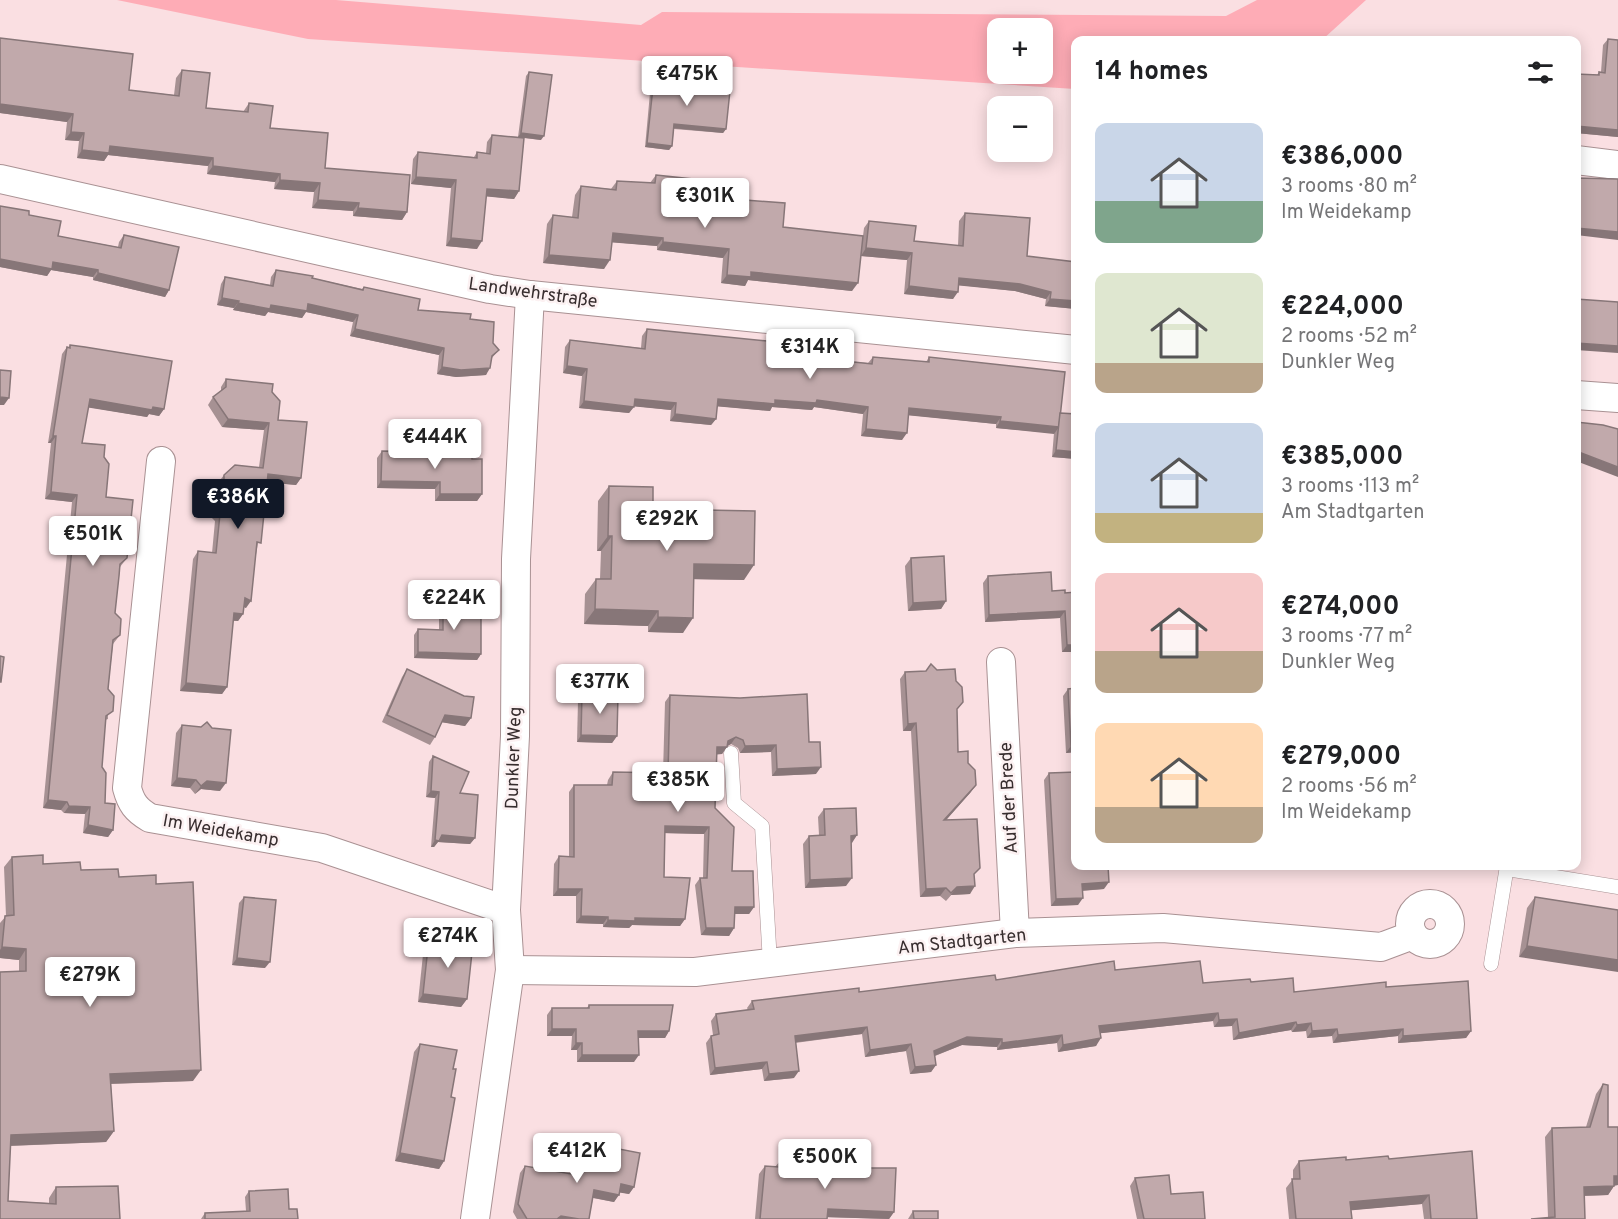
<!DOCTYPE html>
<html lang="en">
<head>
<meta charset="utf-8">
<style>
  body { margin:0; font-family:Overpass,sans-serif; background:#f6f6f6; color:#202124; height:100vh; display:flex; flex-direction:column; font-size:22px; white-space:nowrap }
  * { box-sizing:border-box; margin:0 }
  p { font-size:20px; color:#757577 }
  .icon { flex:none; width:33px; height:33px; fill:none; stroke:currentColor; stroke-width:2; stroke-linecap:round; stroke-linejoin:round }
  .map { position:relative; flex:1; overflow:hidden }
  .side { position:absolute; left:1071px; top:36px; width:510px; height:834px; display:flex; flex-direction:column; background:#fff; border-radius:12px; box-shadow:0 3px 15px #0003 }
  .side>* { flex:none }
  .tools { position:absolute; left:987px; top:18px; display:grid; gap:12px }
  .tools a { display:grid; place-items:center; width:66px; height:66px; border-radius:12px; background:#fff; box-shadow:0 3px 15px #0003; font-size:30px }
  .price { position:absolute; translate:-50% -51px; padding:0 14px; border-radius:6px; background:#fff; color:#222; font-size:20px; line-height:39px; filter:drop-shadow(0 2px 3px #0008) }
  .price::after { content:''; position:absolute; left:50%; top:36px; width:18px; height:14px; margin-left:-9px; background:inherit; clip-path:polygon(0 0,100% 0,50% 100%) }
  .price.on { background:#111827; color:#fff }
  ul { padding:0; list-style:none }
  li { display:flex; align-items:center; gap:18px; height:150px; padding:0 24px }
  li span { display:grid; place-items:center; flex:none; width:168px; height:120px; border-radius:12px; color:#555 }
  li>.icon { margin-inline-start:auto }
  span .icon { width:72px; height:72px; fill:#fffc; stroke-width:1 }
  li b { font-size:26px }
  h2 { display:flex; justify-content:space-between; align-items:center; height:72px; padding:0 24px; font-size:26px }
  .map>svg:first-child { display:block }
</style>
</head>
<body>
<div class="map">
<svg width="1618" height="1219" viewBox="0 0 1618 1219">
  <rect width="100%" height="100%" fill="#fadfe2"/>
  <!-- green -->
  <path fill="#feacb6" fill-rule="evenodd" d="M117,0H336L641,25L662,12L1226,16L1257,0H1366L1322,40H1076L1075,89L308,39ZM998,28H1042V74H998Z"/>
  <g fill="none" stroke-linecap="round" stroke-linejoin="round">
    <!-- service casing -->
    <g stroke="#a99193" stroke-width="15">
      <g id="service">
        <path d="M731,753L734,803L762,826L770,963"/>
        <path d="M1507,869L1618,887"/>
        <path d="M1491,964L1507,866"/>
      </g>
    </g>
    <!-- minor casing -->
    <g stroke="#a99193" stroke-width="30">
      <g id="minor">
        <path d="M1576,160L1618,165"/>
        <path d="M0,179L490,289L530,295L1076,350"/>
        <path d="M1576,395L1618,398"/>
        <path d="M161,461L127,788C131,803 136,810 150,818L322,848L506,910"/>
        <path d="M1001,662L1015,933"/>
        <circle cx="1430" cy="924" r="20"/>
        <path d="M510,970L695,972L1015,933L1163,928L1381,947L1413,935"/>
        <path d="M475,1219L510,970L506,910L515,736L516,559L530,295"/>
      </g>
    </g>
    <!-- service -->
    <use href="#service" stroke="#fff" stroke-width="14"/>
    <!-- minor -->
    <use href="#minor" stroke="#fff" stroke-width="28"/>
  </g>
  <!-- wall -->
  <g fill="#a69193">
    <path d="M0,38L129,90L174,95L176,78L182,70L206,108L243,112L249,103L270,128L325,168L407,212L402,220L353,216V211L312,208L314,192L274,189L275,182L207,174L208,166L108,155L104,161L77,158L79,141L65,140L67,122L0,113Z"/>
    <path d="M1608,39L1618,137L1576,133V74L1597,75L1599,72H1601L1603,45Z"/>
    <path d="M529,72L541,140L524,138L519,191L514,199L486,196L477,249L446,246L451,188L411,184L413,159L418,152L474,157L477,152L486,153L487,142L492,135L518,137L526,76Z"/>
    <path d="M654,78L704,83L706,78L726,129L723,133L674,129L672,146L669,150L645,147L651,82Z"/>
    <path d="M656,175L720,198L783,227L863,236L864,228L869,221L914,241L958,246L959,221L965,213L1027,256L1075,262L1076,254V309L1045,306L1046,299L1015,291L959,285L953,299L904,294L907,260L861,256L852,291L748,280L745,286L721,283L723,258L657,250V246L612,242L604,269L543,263L547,224L553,215L572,217L575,195L581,186L611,189L617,181L650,183Z"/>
    <path d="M0,206L29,215L58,236L118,247L119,242L124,235L169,290L165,297L93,280V277L51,270L47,276L0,267Z"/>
    <path d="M276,270L362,289L364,287L418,310L470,319L499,350L491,359L486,375L456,377L437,374L439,355L350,336L353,322L306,312L302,318L268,312L265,316L233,310L234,308L217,305L221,284L225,277L270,285L271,277Z"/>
    <path d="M647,329L816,358L868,363L873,357L926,362L929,357L1060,413L1076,459L1052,457L1054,433L996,428V424L909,415L902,440L861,436L863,414L814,407L812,410L772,407L770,411L717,406L716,419L711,425L670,421L671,410L634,406L629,413L579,408L582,376L563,373L565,347L570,340L641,348L642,336Z"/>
    <path d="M70,345L164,409L159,416L149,414L147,417L88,407L82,443L104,457L106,497L127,558L120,567L115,613L120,635L113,644L108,689V719L105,720L102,767L105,803L113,830L108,837L83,833L85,814L64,813L61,810L43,808L72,502L45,499L51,443H48L62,354L67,347H69Z"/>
    <path d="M226,379L272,392L278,420L301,478L296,485L267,482L257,549L246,608L244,607L243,614L238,621H233L227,687L222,694L180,691L193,559L198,551L212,553L215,521L209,515L211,492L224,475L259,467L264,430L222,427L208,405L213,397L221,391V387Z"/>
    <path d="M441,450L472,459L482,494L477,501H435V489L377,488V458L382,451L439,452Z"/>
    <path d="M609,486L653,509L744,580L694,579L683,633L648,632V626L584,624L585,594L596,579H600L601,551H597L598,501Z"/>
    <path d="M911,558L946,601L941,609L908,611L905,566Z"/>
    <path d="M988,576L1052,591L1065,593L1076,592V752L1066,753L1063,696L1068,689L1073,688V652H1062L1060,618L985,622L983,583Z"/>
    <path d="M443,601L477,617L481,654L477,660L414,658V635L418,629L439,630V608Z"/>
    <path d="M407,669L464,696L471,718L465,726L442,722L435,737L430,745L382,722L402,677Z"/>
    <path d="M905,672L957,711L958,752L968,763L976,785L970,793L946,820L974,876L970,894L951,895L946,901L940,896L920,897L911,731H903L900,679Z"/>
    <path d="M582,694L617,736L612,743L577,742L578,701Z"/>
    <path d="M670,695L809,742L816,774L772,776L771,752L740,753L738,748L731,744L727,746L722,754H717L715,808L732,871L754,907L749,914H734V928L729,936L701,935L695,885L700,878H703L704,834L665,833L664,877L685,919L680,926L632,925L629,928L603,927V924L576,923V896H553L554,864L559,856L569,857V792L574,785H607L608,780L613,772L663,773L665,702Z"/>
    <path d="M182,725L220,791L201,789L195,794L190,788L171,786L176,733Z"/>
    <path d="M433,756L460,793L475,838L470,844L438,842L434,847H431L435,798L426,797L429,762Z"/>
    <path d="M1049,773L1104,889L1082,891L1078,905L1051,906L1044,780Z"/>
    <path d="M824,809L857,835L851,843L846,886L805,888L803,844L809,836L819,835L818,817Z"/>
    <path d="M12,857L43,864L156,884L193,1081L111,1084L114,1131L106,1142L10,1146L8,1201L49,1203V1198L56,1187L118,1186L0,1219L19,971V960L0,958V923L6,916L4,867Z"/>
    <path d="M244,897L265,968L232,965L239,903Z"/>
    <path d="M1535,897L1618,910L1519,957L1527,908Z"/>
    <path d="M429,938L467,999L461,1007L418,1002L424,945Z"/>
    <path d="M1115,970L1203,983L1251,982L1294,992L1386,987L1471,1031L1466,1038L1398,1043V1036L1333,1043L1332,1036L1307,1038L1306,1031L1292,1032L1291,1030L1233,1040L1232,1026L1214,1027L1213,1021L1101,1033L1096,1046L1058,1052L1057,1043L997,1050V1047L962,1045L935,1056L936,1065L931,1072L910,1074L906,1051L865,1057L862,1034L795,1043L794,1078L764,1081L762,1069L710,1075L706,1043L711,1036L713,1035L711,1021L716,1014L748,1010L747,1008L752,1001Z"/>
    <path d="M589,1005L669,1031L665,1038H638L634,1062H577V1050H571L572,1036H547V1015L552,1008H587Z"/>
    <path d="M420,1044L453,1069L444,1161L439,1169L395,1161L414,1052Z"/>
    <path d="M1603,1084L1608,1127H1618V1185L1614,1186L1608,1195L1584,1196L1585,1219L1548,1217L1545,1137L1552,1128L1586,1127L1596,1094Z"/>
    <path d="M583,1142L634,1187L629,1194L620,1192L614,1202L593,1198L589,1219H517L513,1212L520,1173L525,1166L574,1175L578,1150Z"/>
    <path d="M1389,1159L1477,1219H1424L1422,1204L1351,1210L1352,1219H1289L1286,1188L1293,1179V1170L1299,1161Z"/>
    <path d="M780,1161L894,1212L889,1219L827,1217V1219H755L759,1174L765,1166L775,1167Z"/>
    <path d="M1135,1178L1171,1194L1205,1219H1137L1130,1186Z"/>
    <path d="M249,1191L289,1209L298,1219H201L205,1213L246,1211L245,1197Z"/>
    <path d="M913,1211L938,1219H908Z"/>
  </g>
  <!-- shaded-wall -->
  <g fill="#877678">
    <path d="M0,104L73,114L67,122L0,113Z"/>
    <path d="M674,124L726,129L723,133L671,128Z"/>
    <path d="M1576,126L1618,130V137L1576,133Z"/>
    <path d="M71,132L84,133L79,141L65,140Z"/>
    <path d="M521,133L544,136L541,140L518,137Z"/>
    <path d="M647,143L672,146L669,150L645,147Z"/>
    <path d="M110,146L213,158L208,166L108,155L104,161L77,158L82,150Z"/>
    <path d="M213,166L280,174L275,182L207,174Z"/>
    <path d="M416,177L456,180L451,188L411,184Z"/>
    <path d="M280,180L320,183L314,192L274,189Z"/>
    <path d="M487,189L519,191L514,199L482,196Z"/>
    <path d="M318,200L359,203L353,211L312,208Z"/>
    <path d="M358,208L407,212L402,220L353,216Z"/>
    <path d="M1576,228L1618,232V240L1576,235Z"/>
    <path d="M613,233L663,238L657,246L607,242Z"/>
    <path d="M451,238L482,241L477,249L446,246Z"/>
    <path d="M663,242L729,249L723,258L657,250Z"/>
    <path d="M866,248L912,253L907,260L861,256Z"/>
    <path d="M549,255L610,260L604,269L543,263Z"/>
    <path d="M0,259L53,262L98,270L93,277L51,270L47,276L0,267Z"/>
    <path d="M751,272L858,283L852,291L748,280L745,286L721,283L727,275Z"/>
    <path d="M98,273L169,290L165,297L93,280Z"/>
    <path d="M959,278L1020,284L1051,292L1046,299L1015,291L954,285Z"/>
    <path d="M909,286L958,292L953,299L904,294Z"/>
    <path d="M222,298L239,301L234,308L217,305Z"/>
    <path d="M1050,299L1076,301V309L1045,306Z"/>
    <path d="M238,303L271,305L308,304L358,315L353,322L306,312L302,318L268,312L265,316L233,310Z"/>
    <path d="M355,329L444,348L439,355L350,336Z"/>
    <path d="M1576,343L1618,346V353L1576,350Z"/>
    <path d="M567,366L587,369L582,376L563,373Z"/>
    <path d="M442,367L490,368L486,375L456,377L437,374Z"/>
    <path d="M0,397L9,398L4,405H0Z"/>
    <path d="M90,399L153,407L164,409L159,416L149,414L147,417L85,407Z"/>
    <path d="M635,399L676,403L671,410L630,406Z"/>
    <path d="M718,399L775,400H817L868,407L863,414L814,407L812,410L772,407L770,411L713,406Z"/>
    <path d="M584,401L634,407L629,413L579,408Z"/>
    <path d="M909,408L1001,417L996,424L905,415Z"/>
    <path d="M675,414L716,419L711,425L670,421Z"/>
    <path d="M228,419L269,423L264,430L222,427Z"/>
    <path d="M1000,421L1059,427L1054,434L996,428Z"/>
    <path d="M866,429L907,433L902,440L861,436Z"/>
    <path d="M53,436H56L51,443H48Z"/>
    <path d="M1056,450L1076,452V459L1052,457Z"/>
    <path d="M1576,451L1618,467V477L1576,461Z"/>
    <path d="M268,474L301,478L296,485L263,482Z"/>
    <path d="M381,481L440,482L435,489L377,488Z"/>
    <path d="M51,492L77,495L72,502L45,499Z"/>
    <path d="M440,494H482L477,501H435Z"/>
    <path d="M608,536H612L601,551H597Z"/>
    <path d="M694,564L754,565L744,580L684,579Z"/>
    <path d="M245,598L251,601L246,608L240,605Z"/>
    <path d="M946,601L941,609L908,611L913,603Z"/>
    <path d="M595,609L658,611L648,626L584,624Z"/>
    <path d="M1065,611L1060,618L985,622L989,615Z"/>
    <path d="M234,613L243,614L238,621L229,620Z"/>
    <path d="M658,617L693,618L683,633L648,632Z"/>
    <path d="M1067,645H1076V648L1073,652H1062Z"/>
    <path d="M418,652L481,654L477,660L414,658Z"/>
    <path d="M186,683L227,687L222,694L180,691Z"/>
    <path d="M445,715L471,718L465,726L440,722Z"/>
    <path d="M916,723L911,731H903L908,724Z"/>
    <path d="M581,735L617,736L612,743L577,742Z"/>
    <path d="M736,737L731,744L726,747H727L722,754L712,755L717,747Z"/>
    <path d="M776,745L771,752L740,753L745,746Z"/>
    <path d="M1071,746H1076V752L1066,753Z"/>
    <path d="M821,767L816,774L772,776L777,769Z"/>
    <path d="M177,778L196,780L190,788L171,786Z"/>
    <path d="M207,781L226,783L220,791L201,789L195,794L201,786Z"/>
    <path d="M976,785L970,793L939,828L944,820Z"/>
    <path d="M431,791L439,792L435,798L426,797Z"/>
    <path d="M48,800L67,802L61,810L43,808Z"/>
    <path d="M69,806L90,807L85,814L64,813Z"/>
    <path d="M88,825L113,830L108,837L83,833Z"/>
    <path d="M665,826L709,827L704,834L660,833Z"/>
    <path d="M442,835L475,838L470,844L438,842L434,847H431L435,840Z"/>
    <path d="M857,835L852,843L845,844L851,836Z"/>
    <path d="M852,878L846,886L805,888L810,880Z"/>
    <path d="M1109,882L1104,889L1077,891L1082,884Z"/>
    <path d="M975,886L970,894L951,895L946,901L957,887Z"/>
    <path d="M946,888L940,896L920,897L926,889Z"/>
    <path d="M558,889H582L576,896H553Z"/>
    <path d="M1083,898L1078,905L1051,906L1056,899Z"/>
    <path d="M735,907H754L749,914H730Z"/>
    <path d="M581,916L608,917L603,924L576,923Z"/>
    <path d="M635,918L685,919L680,926L632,925L629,928L603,927L608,920Z"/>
    <path d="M706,928H734L729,936L701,935Z"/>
    <path d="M1527,946L1618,960V972L1519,957Z"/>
    <path d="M2,947L26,949L19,960L0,958V950Z"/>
    <path d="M237,958L270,962L265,968L232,965Z"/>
    <path d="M423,994L467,999L461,1007L418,1002Z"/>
    <path d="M1218,1013L1213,1021L1094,1034L1099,1026Z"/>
    <path d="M1237,1019L1232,1026L1214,1027L1219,1020Z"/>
    <path d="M1296,1022L1291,1030L1233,1040L1239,1033Z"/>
    <path d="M1311,1023L1306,1031L1292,1032L1297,1025Z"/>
    <path d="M867,1027L862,1034L790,1043L795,1036Z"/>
    <path d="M552,1029H576L572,1036H547Z"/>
    <path d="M1337,1029L1332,1036L1307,1038L1312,1031Z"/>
    <path d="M1403,1029L1398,1036L1333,1043L1338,1035Z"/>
    <path d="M638,1031H669L665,1038H634Z"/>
    <path d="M1471,1031L1466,1038L1398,1043L1403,1036Z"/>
    <path d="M1062,1035L1057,1043L997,1050L1002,1043Z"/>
    <path d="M967,1037L1002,1039L997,1047L962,1045L929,1058L934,1051Z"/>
    <path d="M1101,1038L1096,1046L1058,1052L1063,1045Z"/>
    <path d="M576,1043H582L577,1050H571Z"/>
    <path d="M911,1044L906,1051L865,1057L870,1050Z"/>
    <path d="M582,1055H639L634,1062H577Z"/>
    <path d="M767,1062L762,1069L710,1075L715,1068Z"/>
    <path d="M936,1065L931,1072L910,1074L915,1067Z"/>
    <path d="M201,1070L193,1081L102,1084L110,1074Z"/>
    <path d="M799,1071L794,1078L764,1081L769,1074Z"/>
    <path d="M114,1131L106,1142L3,1146L11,1135Z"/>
    <path d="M400,1153L444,1161L439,1169L395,1161Z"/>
    <path d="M1614,1176H1618V1185L1607,1186Z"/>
    <path d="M621,1184L634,1187L629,1194L616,1192Z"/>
    <path d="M1614,1186L1608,1195L1577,1196L1584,1187Z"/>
    <path d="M594,1190L619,1195L614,1202L589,1197Z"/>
    <path d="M1429,1195L1422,1204L1344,1211L1350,1202Z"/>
    <path d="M828,1209L894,1212L889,1219L822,1217Z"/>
    <path d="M561,1216L579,1219H557Z"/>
  </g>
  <!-- building -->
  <g fill="#c1a9ab" stroke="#877678" stroke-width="1.5">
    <path d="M0,38L133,54L129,90L179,96L182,70L210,73L206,108L248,112L249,103L273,106L270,128L328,133L325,168L410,175L407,212L358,208L359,203L318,200L320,183L280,180V174L213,166V158L110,146L109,153L82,150L84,133L71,132L73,114L0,104Z"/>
    <path d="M1608,39L1618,40V130L1576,126V74L1599,75V72L1605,73Z"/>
    <path d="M529,72L552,75L544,136L521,133Z"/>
    <path d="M654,78L706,84V78L731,81L726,129L674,124L672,146L647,143Z"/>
    <path d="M492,135L524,138L519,191L487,189L482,241L451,238L456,180L416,177L418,152L477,158V152L490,154Z"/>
    <path d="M656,175L721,182L720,198L785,203L783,227L863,236L858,283L751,272V277L727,275L729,249L663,242V238L613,233L610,260L549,255L553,215L578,218L581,186L616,190L617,181L655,183Z"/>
    <path d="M1576,178L1618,179V232L1576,228Z"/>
    <path d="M0,206L29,211V215L61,221L58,236L121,248L124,235L179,247L169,290L98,273V270L53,262L52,269L0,259Z"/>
    <path d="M965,213L1030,218L1027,256L1076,262V301L1050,299L1051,292L1020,284L959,278L958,292L909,286L912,253L866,248L869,221L916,226L914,241L963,246Z"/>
    <path d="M276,270L313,276L312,278L363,290L364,287L420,299L418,310L471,314L470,319L494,322L493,343L499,350L492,356L490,368L461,370L442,367L444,348L355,329L358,315L308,304L307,311L271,305L270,309L238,303L239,301L222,298L225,277L273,286Z"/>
    <path d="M1576,299L1618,302V346L1576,343Z"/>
    <path d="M647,329L817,346L816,358L872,364L873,357L929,362V357L1065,372L1059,427L1000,421L1001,417L909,408L907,433L866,429L868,407L817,400L816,403L775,400V404L718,399L716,419L675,414L676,403L635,399L634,407L584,401L587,369L567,366L570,340L645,349Z"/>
    <path d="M70,345L85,347L172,361L164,409L153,407L152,410L90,399L82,443L105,445L104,457L109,464L106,497L133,500L127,558L120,564L119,576L115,613L121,619L120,635L113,640L108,689L114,696L113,711L106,716L102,767L106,773L105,803L115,804L113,830L88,825L90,807L69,806L67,802L48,800L77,495L51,492L56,436H53L67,347L70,348Z"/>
    <path d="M0,370L11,371L9,398L0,397Z"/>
    <path d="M226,379L273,384L272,392L280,401L278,420L307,422L301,478L268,474L261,543L257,542L251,601L245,598L243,614L234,613L227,687L186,683L198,551L216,553L220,514L214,507L217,485L224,479V475L235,465L263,468L269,423L228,419L213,397L226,387Z"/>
    <path d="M1060,413L1076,414V452L1056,450Z"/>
    <path d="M1576,422L1603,425L1618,429V467L1576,451Z"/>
    <path d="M441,450H472V459H482V494H440V482L381,481L382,451L441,452Z"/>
    <path d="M609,486L653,487V509L755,511L754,565L694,564L693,618L658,617V611L595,609L596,579H611L612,536H608Z"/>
    <path d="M944,556L946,601L913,603L911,558Z"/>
    <path d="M1051,572L1052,591L1065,590V593L1076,592V645H1067L1065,611L989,615L988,576Z"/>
    <path d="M443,601L477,602V617H481V654L418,652V629L443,630Z"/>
    <path d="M0,656L4,657L1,682H0Z"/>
    <path d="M931,664L937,670L955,669L956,681L962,687L963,702L957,709L958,752L968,751V763L975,770L976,785L944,820L977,819L980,868L974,874L975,886L957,887L951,893L946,888L926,889L916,723L908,724L905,672L926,671Z"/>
    <path d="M407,669L464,696L474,697L471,718L445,715L435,737L387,715Z"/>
    <path d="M1076,688V746H1071L1068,689Z"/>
    <path d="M582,694L618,695L617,736L581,735Z"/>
    <path d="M807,694L809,742H820L821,767L777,769L776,745L745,746L743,740L736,737L728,741L727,747H717L715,808L734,827L732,871H753L754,907H735L734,928H706L700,878H707L709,827L665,826L664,877L690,878L685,919L635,918V921L608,920V917L581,916L582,889H558L559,856L574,857V785H612L613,772L668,773L670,695L740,698Z"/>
    <path d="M207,722L212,728L231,730L226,783L207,781L201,786L196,780L177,778L182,725L201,727Z"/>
    <path d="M433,756L469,772L460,793L478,795L475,838L442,835L439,841L435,840L439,792L431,791Z"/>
    <path d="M1076,772V866H1108L1109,882L1082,884L1083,898L1056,899L1049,773Z"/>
    <path d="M856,808L857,835L851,836L852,878L810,880L809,836L825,835L824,809Z"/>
    <path d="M43,855V864L80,862L81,870L118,869L119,877L156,875V884L193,882L201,1070L110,1074L114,1131L11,1135L8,1201L56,1204V1187L118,1186L120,1219H0V972L26,971V949L2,947L5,916L14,915L12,857Z"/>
    <path d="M244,897L276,900L270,962L237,958Z"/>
    <path d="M1535,897L1618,910V960L1527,946Z"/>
    <path d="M429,938L473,943L467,999L423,994Z"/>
    <path d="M1114,961L1115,970L1200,961L1203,983L1250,979L1251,982L1293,978L1294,992L1386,982V987L1468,981L1471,1031L1403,1036V1029L1338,1035L1337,1029L1312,1031L1311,1023L1297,1025L1296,1022L1239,1033L1237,1019L1219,1020L1218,1013L1099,1026L1101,1038L1063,1045L1062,1035L1002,1043V1039L967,1037L934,1051L936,1065L915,1067L911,1044L870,1050L867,1027L795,1036L799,1071L769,1074L767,1062L715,1068L711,1036L719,1034L716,1014L754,1009L752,1001L859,988V992L995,975L996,980Z"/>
    <path d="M589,1005H673L669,1031H638L639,1055H582V1043H576V1029H552V1008H589Z"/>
    <path d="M420,1044L457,1050L453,1069H456L451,1097L455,1098L444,1161L400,1153Z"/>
    <path d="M1603,1084L1608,1085V1127H1618V1176H1614V1186L1584,1187L1585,1219H1531L1555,1217L1552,1128L1590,1127Z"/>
    <path d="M583,1142L640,1153L634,1187L621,1184L619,1195L594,1190L589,1219H579L561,1216L557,1219H527L518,1204L525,1166L577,1175Z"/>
    <path d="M1472,1151L1477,1219H1431L1429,1195L1350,1202L1352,1219H1296L1292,1179H1300L1299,1161L1346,1157V1160L1388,1156L1389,1159Z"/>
    <path d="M780,1161L832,1165L845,1168H896L894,1212L828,1209L827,1219H760L765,1166L779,1167Z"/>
    <path d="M1169,1175L1171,1194L1203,1192L1205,1219H1144L1135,1178Z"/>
    <path d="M288,1189L289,1209H297L298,1219H205V1213L250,1211L249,1191Z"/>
    <path d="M913,1211H938V1219H914Z"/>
  </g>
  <g text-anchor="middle" stroke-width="5" stroke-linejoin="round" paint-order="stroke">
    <!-- street labels -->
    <g font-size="18" fill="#372d2e" stroke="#fcf1f2">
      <text transform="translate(533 292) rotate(8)" y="6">Landwehrstraße</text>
      <text transform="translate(513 758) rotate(-88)" y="6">Dunkler Weg</text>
      <text transform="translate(1008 798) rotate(-93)" y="6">Auf der Brede</text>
      <text transform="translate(221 830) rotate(10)" y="6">Im Weidekamp</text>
      <text transform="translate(962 941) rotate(-6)" y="6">Am Stadtgarten</text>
    </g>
  </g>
</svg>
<div class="tools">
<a>+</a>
<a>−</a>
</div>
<b class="price" style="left:687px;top:107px">€475K</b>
<b class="price" style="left:705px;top:229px">€301K</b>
<b class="price" style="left:810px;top:380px">€314K</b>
<b class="price" style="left:435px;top:470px">€444K</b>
<b class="price on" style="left:238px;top:530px">€386K</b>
<b class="price" style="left:667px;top:552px">€292K</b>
<b class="price" style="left:93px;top:567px">€501K</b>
<b class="price" style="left:454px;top:631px">€224K</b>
<b class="price" style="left:600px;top:715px">€377K</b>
<b class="price" style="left:678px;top:813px">€385K</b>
<b class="price" style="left:448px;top:969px">€274K</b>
<b class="price" style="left:90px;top:1008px">€279K</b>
<b class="price" style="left:577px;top:1184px">€412K</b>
<b class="price" style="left:825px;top:1190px">€500K</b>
<section class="side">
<h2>14 homes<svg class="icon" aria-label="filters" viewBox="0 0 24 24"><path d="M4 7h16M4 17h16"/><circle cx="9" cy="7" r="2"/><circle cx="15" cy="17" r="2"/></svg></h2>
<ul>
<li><span style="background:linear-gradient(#c9d6e8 65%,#7fa58c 0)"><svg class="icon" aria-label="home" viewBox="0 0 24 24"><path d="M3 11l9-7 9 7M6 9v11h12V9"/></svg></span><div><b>€386,000</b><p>3 rooms · 80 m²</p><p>Im Weidekamp</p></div></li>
<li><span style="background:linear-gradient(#dfe7d0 75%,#b9a48a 0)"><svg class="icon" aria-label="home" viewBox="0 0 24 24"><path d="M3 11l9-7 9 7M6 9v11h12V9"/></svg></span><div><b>€224,000</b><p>2 rooms · 52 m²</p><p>Dunkler Weg</p></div></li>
<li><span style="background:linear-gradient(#c9d6e8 75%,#c2b280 0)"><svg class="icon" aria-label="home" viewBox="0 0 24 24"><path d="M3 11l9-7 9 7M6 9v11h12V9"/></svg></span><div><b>€385,000</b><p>3 rooms · 113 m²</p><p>Am Stadtgarten</p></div></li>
<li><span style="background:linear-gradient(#f6c9c9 65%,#b9a48a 0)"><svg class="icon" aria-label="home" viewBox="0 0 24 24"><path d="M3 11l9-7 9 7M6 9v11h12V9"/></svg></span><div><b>€274,000</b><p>3 rooms · 77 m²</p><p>Dunkler Weg</p></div></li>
<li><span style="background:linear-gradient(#ffd9b3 70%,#b9a48a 0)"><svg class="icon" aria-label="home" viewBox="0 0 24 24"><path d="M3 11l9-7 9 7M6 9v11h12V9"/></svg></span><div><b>€279,000</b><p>2 rooms · 56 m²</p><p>Im Weidekamp</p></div></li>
</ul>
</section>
</div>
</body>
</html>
